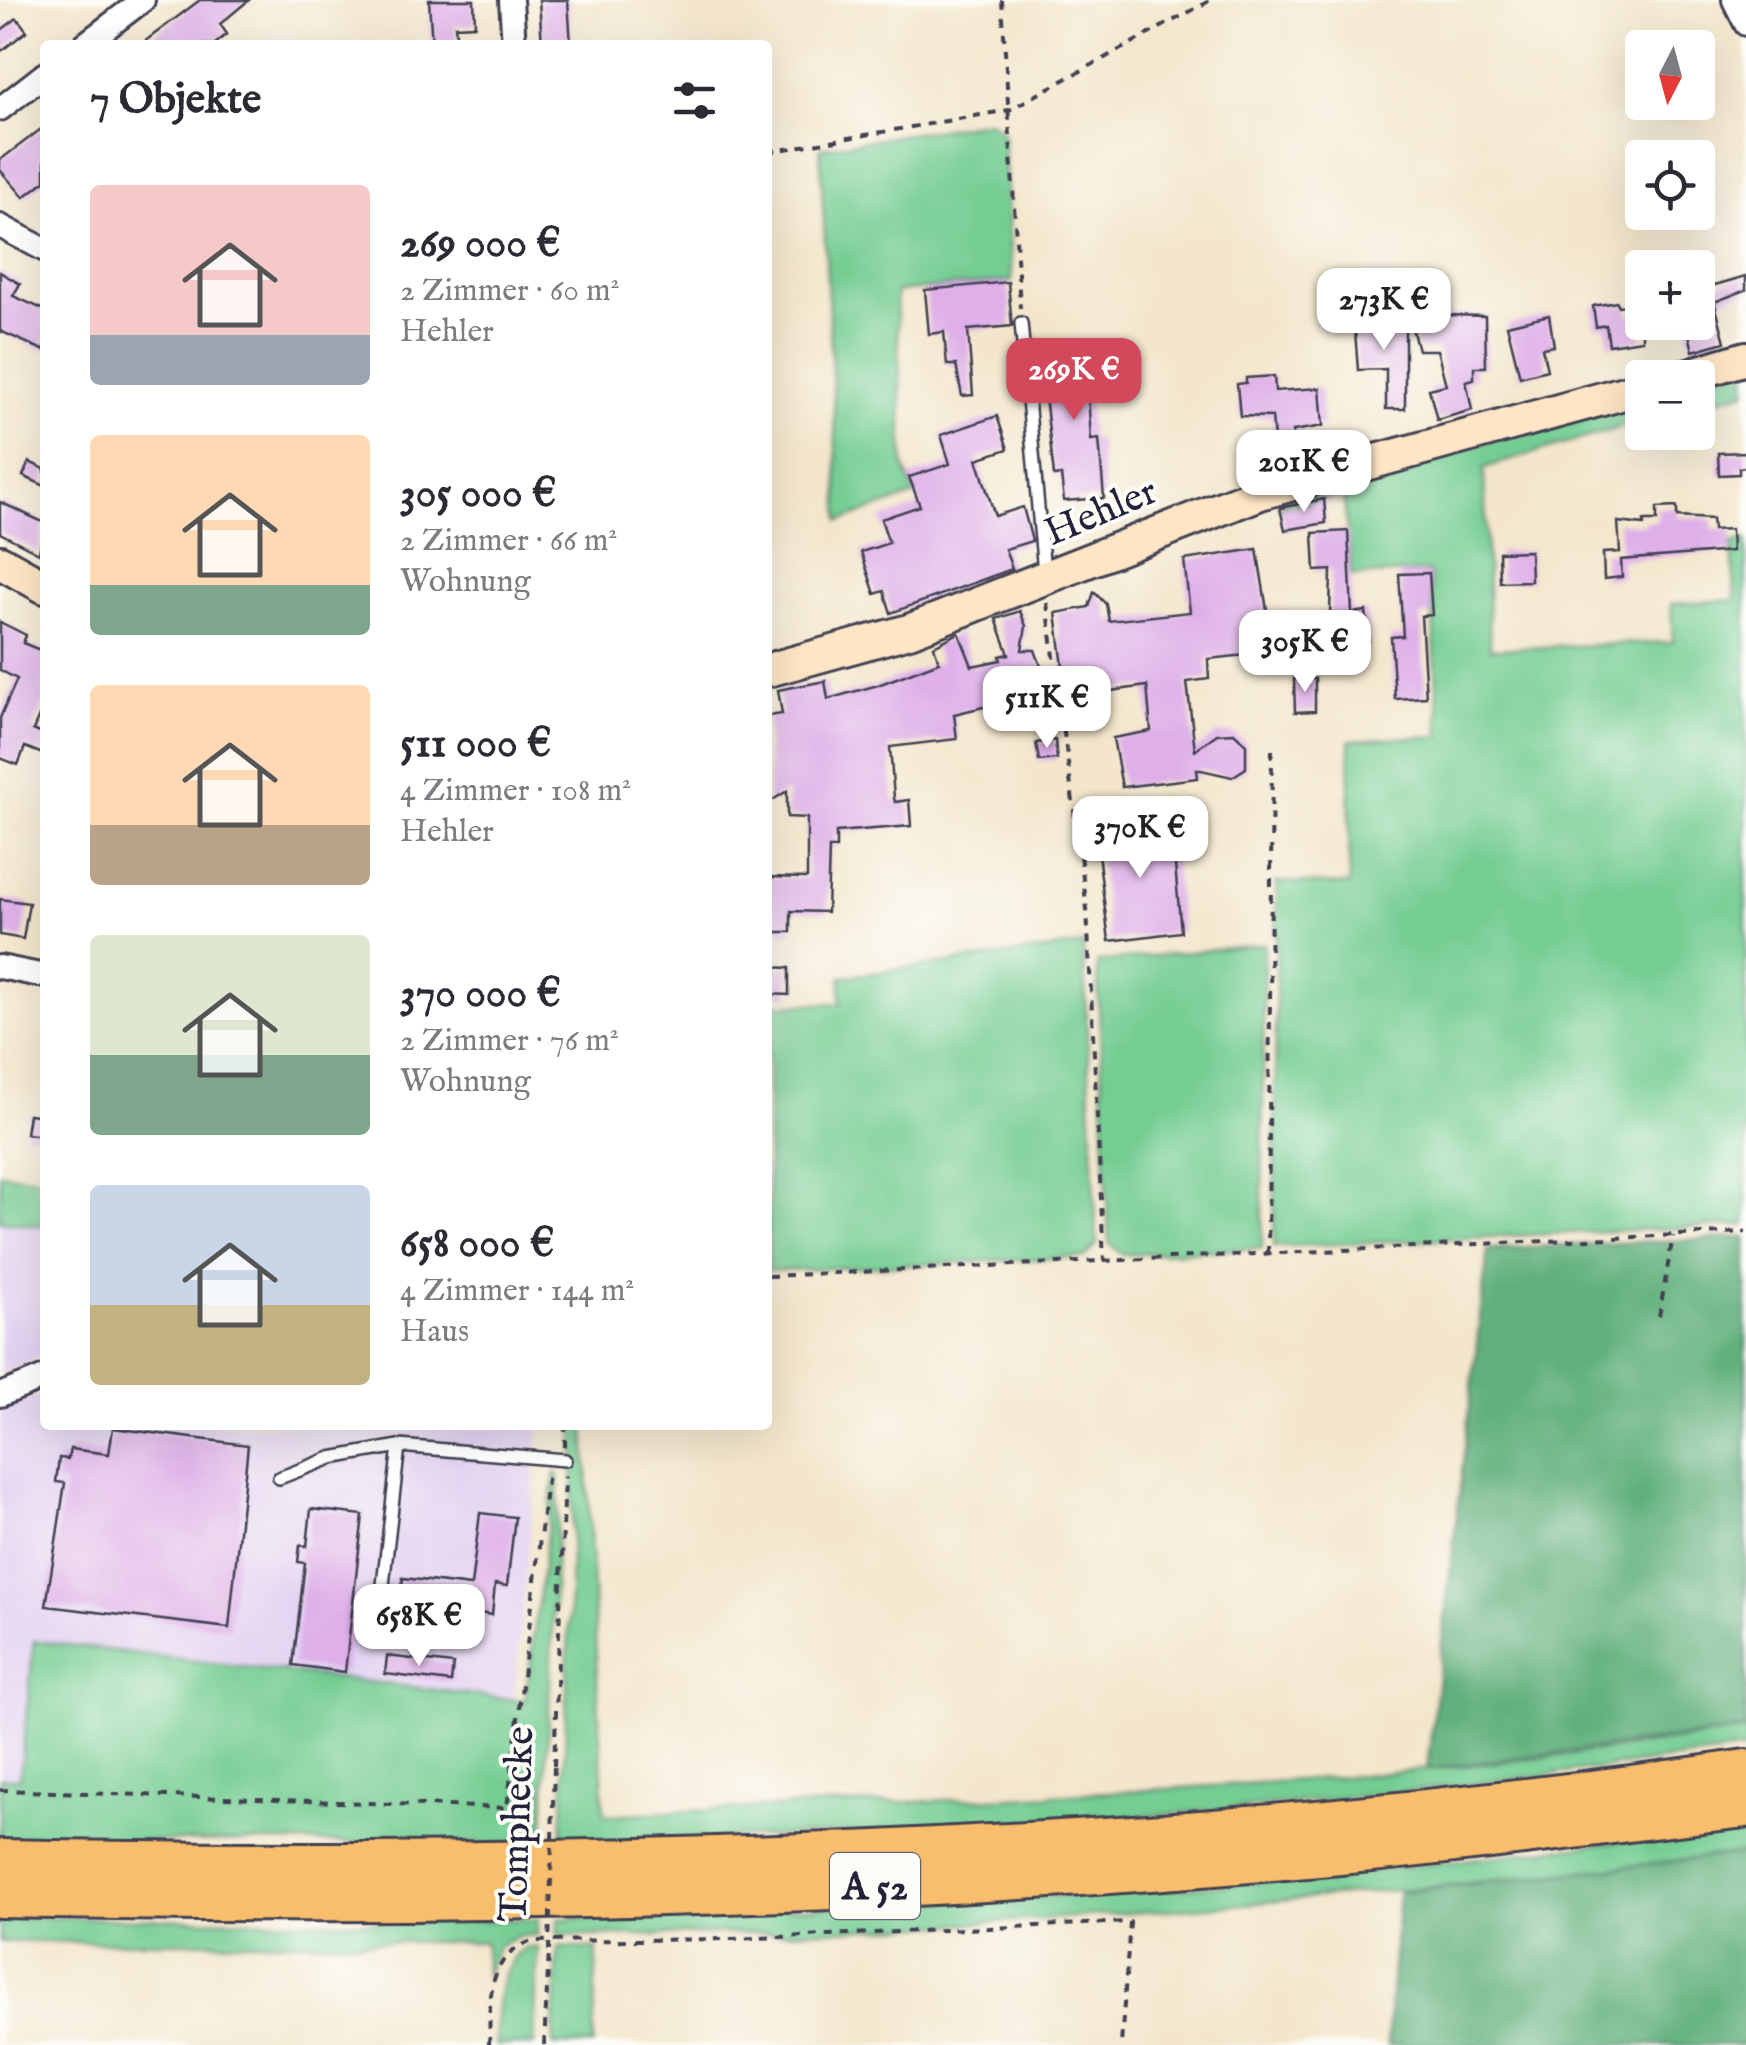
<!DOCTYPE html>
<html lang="de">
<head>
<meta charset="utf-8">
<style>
  body { margin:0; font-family:"IM FELL English",serif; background:#f7f7f7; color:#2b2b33; height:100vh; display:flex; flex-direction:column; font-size:38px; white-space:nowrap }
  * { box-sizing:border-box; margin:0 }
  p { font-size:32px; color:#7c7c81 }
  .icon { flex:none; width:55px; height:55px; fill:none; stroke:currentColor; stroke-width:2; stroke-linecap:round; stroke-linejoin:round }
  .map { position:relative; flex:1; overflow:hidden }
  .drawer { position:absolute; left:40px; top:40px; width:732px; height:1390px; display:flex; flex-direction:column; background:#fff; border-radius:10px; box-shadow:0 10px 40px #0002 }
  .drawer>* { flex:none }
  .needle { width:65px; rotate:186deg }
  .controls { position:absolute; left:1625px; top:30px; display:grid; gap:20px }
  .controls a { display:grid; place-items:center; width:90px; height:90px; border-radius:10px; background:#fff; box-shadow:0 10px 40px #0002; font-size:50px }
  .price { position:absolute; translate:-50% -85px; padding:0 22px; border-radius:20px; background:#fff; color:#222; font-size:32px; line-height:65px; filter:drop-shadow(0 2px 5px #0008) }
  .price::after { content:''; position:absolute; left:50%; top:60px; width:30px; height:22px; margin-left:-15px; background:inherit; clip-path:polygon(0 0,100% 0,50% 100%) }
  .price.on { background:#d1495b; color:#fff }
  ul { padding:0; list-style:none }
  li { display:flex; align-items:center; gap:30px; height:250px; padding:0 50px }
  li span { display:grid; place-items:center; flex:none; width:280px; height:200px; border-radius:10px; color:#555 }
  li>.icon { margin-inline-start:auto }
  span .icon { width:120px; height:120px; fill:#fffc; stroke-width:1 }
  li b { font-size:42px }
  h2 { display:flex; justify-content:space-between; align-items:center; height:120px; padding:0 50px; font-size:42px }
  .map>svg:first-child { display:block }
</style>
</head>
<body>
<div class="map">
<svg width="1746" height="2045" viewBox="0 0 1746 2045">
  <rect width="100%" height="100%" fill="#fdfcf7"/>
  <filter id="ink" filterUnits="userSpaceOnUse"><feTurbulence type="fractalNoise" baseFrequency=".01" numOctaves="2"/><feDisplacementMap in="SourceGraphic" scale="20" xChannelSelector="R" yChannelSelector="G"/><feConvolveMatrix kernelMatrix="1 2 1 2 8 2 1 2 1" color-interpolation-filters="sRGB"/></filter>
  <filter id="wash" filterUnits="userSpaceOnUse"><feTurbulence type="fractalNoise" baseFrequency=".0048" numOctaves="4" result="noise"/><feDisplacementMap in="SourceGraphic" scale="40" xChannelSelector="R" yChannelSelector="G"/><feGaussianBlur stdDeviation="2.25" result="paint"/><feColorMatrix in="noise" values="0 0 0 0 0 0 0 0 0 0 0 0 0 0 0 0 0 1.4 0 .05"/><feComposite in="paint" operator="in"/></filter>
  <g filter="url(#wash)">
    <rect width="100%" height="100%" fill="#f3e6cc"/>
    <!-- built -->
    <g fill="#e3d3f2">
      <path d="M0,1221L45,1227V1356L0,1374Z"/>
      <path d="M45,1393V1425H540L514,1700L34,1642L19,1779L0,1778V1410Z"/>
    </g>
    <!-- green -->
    <g fill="#75cd93" stroke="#4c7867" stroke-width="2.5">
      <path d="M989,121L1003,132L1012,281L896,292L904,466L915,495L840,521L820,148Z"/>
      <path d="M1746,366V391L1698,405V381Z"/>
      <path d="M1642,395V421L1484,468L1490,649L1673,642L1671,604L1735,600L1732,543L1746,539V1225L1274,1247L1277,882L1349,885L1350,740L1440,736L1430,572L1352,576L1343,495L1279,507L1284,501Z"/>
      <path d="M1264,944L1262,1248L1122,1255L1109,1243L1097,962Z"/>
      <path d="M1083,945L1097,1244L1085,1257L768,1271V1005L841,1003V977Z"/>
      <path d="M0,1173L45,1179V1226L0,1221Z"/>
      <path d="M575,1425H585L604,1815C985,1797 1369,1790 1746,1730V1750C1566,1773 1386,1796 1205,1811C991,1829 776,1836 562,1844Z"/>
      <path d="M555,1473L559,1476L543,1844L0,1840V1778H20L34,1641L525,1701Z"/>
      <path d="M1746,1826V1853C1352,1898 955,1936 558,1936V1919L1121,1893L1332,1876Z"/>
      <path d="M0,1917L395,1922L538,1919L537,1935L518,1936L498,1947L485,1977V1942H0Z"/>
      <path d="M526,1947L538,1948L534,2045H495C498,2008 494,1971 526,1947Z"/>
      <path d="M558,1947L597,1949L593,2045H553Z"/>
    </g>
    <!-- forest -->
    <g fill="#60b07d" stroke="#41695c" stroke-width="2.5">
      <path d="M1746,1237V1730L1427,1769L1488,1249Z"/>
      <path d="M1746,1853V2045H1387L1399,1892Z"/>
    </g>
    <g id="blocks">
      <!-- building -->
      <g fill="#deafe8">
        <path d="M200,0H249L220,24L227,34L214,45H140Z"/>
        <path d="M429,0H474L475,25L455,26L457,45H432Z"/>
        <path d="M539,0H568L571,45H542Z"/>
        <path d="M17,18L27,31L0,52V31Z"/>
        <path d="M45,126V181L24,197L0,170V160Z"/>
        <path d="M0,272L20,284L13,296L45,310V351L0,331Z"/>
        <path d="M1746,276V290L1701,307L1698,290Z"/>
        <path d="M1008,282L1012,326L968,330L973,395L962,396L956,365H947L944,332L929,334L925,290Z"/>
        <path d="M1617,302L1618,306L1628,305L1629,315L1642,313V340L1609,345L1606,325L1596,327L1593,306Z"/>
        <path d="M1715,304L1725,342L1693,351L1686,322H1698V309Z"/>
        <path d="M1408,314L1485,316L1486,367H1474V379L1466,381L1472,410L1437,420L1429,389L1446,385L1437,350H1418Z"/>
        <path d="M1405,315V409H1386V369L1358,370L1354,319Z"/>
        <path d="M1549,315L1554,346L1542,348L1547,370L1520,377L1507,325Z"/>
        <path d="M1102,353L1105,393L1088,394L1091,440L1099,439L1104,498L1064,501L1061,475L1054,476L1041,360Z"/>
        <path d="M1274,376L1275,391L1320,388L1323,426L1293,431L1294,448L1275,450L1272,417L1240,416L1237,384L1246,383V378Z"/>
        <path d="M997,416L1008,449L977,459L995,516L1023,507L1032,541L1005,549L1012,569L891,613L884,591L875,594L861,552L889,543L881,519L920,506L909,477L950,464L941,435Z"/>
        <path d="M1746,452V467L1739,468V474L1719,475L1718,453Z"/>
        <path d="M29,462L45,469V486L23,476Z"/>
        <path d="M1324,499L1326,523L1285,530L1280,508Z"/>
        <path d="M0,502L45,523L39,553L0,533Z"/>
        <path d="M1677,507V517L1712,519L1713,530L1731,529L1732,551L1621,560L1622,577L1604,579L1603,553L1620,552L1618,522L1644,525V521H1657V508Z"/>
        <path d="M1348,531L1352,613L1366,611L1369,642L1208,659L1209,679L1187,682L1195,750L1217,734L1234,733L1246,744V768L1232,777L1197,769L1198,778L1122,787L1113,738L1151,731L1147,686L1067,697L1056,613L1089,607L1094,592L1106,604L1109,621L1190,612L1184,560L1257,549L1269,622L1330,615L1331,570L1315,571L1313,533Z"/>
        <path d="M1530,551L1531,581L1500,582L1499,552Z"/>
        <path d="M1429,573L1432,615L1421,616L1426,697L1395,699L1391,637L1403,636L1399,574Z"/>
        <path d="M1020,611L1026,626L1022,650H1035L1047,682L993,691L996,704L954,714L957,739L890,747L894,798L895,802L909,800L911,826L836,832V848H829L827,912L791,911V932H768V877L807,878V818L787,817V791L768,803V716L782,714L778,690L825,681L828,699L878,685L939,662L934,646L959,633L972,666L1001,660L1000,656L1009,654L996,619Z"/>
        <path d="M0,622L26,635L23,643L45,652V702L33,730L45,735V755L25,747L18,765L0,758V718L17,679L0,670Z"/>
        <path d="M1294,679H1315V711L1295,712Z"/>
        <path d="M1055,740L1057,759L1039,761L1036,743Z"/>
        <path d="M1171,820L1181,932L1109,941L1098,853H1104L1101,829Z"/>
        <path d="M0,899L29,903L23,939L0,935Z"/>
        <path d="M769,967L789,968V995L768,994Z"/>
        <path d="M29,1114L45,1116V1136L26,1134Z"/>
        <path d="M113,1428L248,1445L229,1628L46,1606L65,1483L56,1482L59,1458L68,1459L70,1449L109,1454Z"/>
        <path d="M311,1509L363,1515L345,1672L293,1665L305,1563L298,1562L300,1545L307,1546Z"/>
        <path d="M480,1513L515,1517L507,1586L495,1584L492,1615L400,1601L403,1578L471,1586Z"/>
        <path d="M387,1656L453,1664L451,1682L385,1674Z"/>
      </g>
    </g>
  </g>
  <g filter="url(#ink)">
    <use href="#blocks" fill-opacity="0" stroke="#413f51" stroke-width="2.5"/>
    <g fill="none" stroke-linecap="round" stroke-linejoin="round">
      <!-- service casing -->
      <g stroke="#413f51" stroke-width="16">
        <g id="service">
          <path d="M1021,323L1044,572"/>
          <path d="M399,1446L377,1637L431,1643"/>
          <path d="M279,1478L331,1458L399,1446L565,1460"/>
        </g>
      </g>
      <!-- minor casing -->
      <g stroke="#413f51" stroke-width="28">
        <g id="minor">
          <path d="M511,0L514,45"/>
          <path d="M1734,0L1746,24"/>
          <path d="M84,45L143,0"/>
          <path d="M0,109L45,74"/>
          <path d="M0,226L45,250"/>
          <path d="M0,967L45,976"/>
          <path d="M0,1395L45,1377"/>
        </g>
      </g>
      <!-- secondary casing -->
      <g stroke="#413f51" stroke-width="38">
        <g id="secondary">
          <path d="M1679,378L1746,358"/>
          <path d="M0,562L45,587"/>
          <path d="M768,670L909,631L1260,493L1642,388"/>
        </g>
      </g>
      <!-- motorway casing -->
      <g stroke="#413f51" stroke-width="48">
        <g id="motorway">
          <path d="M0,1861C582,1872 1169,1856 1746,1771"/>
          <path d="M0,1896C457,1906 915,1895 1370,1850C1496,1838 1621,1820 1746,1806"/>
        </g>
      </g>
      <!-- path -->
      <g stroke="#413f51" stroke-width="4" stroke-dasharray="8 8" stroke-linecap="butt">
        <path d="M1002,0L1020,308"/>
        <path d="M768,152L1009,110L1211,0"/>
        <path d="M1047,603L1087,909L1104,1261"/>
        <path d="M1268,1254L1272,749"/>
        <path d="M768,1276L1746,1232"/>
        <path d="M1659,1316L1673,1236"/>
        <path d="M565,1447V1425"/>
        <path d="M554,1766L565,1476"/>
        <path d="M0,1790L507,1808L548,1473"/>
        <path d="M489,2045C491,2001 484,1958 532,1941L733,1939L1130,1922L1121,2045"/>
        <path d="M544,2045L549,1951"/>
      </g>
      <!-- service -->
      <use href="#service" stroke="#fff" stroke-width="11"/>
      <!-- minor -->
      <use href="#minor" stroke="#fff" stroke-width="22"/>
      <!-- secondary -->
      <use href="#secondary" stroke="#fde5c5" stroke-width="32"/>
      <!-- motorway -->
      <use href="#motorway" stroke="#f9be6d" stroke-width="42"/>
      <!-- path-bridge -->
      <path stroke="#413f51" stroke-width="4" stroke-dasharray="8 8" stroke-linecap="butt" d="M549,1951L554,1766"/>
    </g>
  </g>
  <g text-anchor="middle" stroke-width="8" stroke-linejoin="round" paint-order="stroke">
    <!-- shield labels -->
    <rect fill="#fdfcf7" stroke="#646373" stroke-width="2.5" x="830" y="1853" width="90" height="66" rx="8"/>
    <g font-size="38" font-weight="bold" fill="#22223b">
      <text x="875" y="1899">A 52</text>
    </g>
    <!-- street labels -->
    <g font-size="40" fill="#22223b" stroke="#fdfcf7">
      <text transform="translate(1100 510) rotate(-23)" y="14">Hehler</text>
      <text transform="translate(515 1824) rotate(-88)" y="14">Tomphecke</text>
    </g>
  </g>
</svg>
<div class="controls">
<a><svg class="needle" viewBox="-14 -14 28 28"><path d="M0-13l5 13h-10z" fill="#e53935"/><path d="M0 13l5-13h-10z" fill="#7c7c81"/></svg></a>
<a><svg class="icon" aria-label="locate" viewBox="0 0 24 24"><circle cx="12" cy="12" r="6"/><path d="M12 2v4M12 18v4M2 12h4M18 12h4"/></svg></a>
<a>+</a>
<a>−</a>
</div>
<b class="price" style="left:1384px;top:353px">273K €</b>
<b class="price on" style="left:1074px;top:423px">269K €</b>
<b class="price" style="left:1304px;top:515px">201K €</b>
<b class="price" style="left:1305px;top:695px">305K €</b>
<b class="price" style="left:1047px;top:751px">511K €</b>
<b class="price" style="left:1140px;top:881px">370K €</b>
<b class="price" style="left:419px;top:1669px">658K €</b>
<section class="drawer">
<h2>7 Objekte<svg class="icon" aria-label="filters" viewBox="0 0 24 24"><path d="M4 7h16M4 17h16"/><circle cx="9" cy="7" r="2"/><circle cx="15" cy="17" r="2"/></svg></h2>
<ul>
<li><span style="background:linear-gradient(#f6c9c9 75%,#9aa5b1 0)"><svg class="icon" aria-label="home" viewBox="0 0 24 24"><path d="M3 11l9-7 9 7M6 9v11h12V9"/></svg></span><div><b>269 000 €</b><p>2 Zimmer · 60 m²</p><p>Hehler</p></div></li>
<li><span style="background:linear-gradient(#ffd9b3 75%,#7fa58c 0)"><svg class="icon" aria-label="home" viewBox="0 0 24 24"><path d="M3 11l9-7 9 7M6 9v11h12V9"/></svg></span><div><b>305 000 €</b><p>2 Zimmer · 66 m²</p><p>Wohnung</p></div></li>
<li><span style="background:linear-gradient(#ffd9b3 70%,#b9a48a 0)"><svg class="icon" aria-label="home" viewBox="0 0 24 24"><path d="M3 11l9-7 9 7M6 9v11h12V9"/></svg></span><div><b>511 000 €</b><p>4 Zimmer · 108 m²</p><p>Hehler</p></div></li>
<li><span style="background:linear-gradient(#dfe7d0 60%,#7fa58c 0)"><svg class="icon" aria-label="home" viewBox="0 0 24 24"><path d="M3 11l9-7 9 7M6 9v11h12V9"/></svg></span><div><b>370 000 €</b><p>2 Zimmer · 76 m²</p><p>Wohnung</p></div></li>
<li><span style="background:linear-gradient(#c9d6e8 60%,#c2b280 0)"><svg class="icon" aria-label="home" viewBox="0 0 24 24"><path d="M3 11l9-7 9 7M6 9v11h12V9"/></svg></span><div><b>658 000 €</b><p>4 Zimmer · 144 m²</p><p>Haus</p></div></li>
</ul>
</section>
</div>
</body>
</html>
